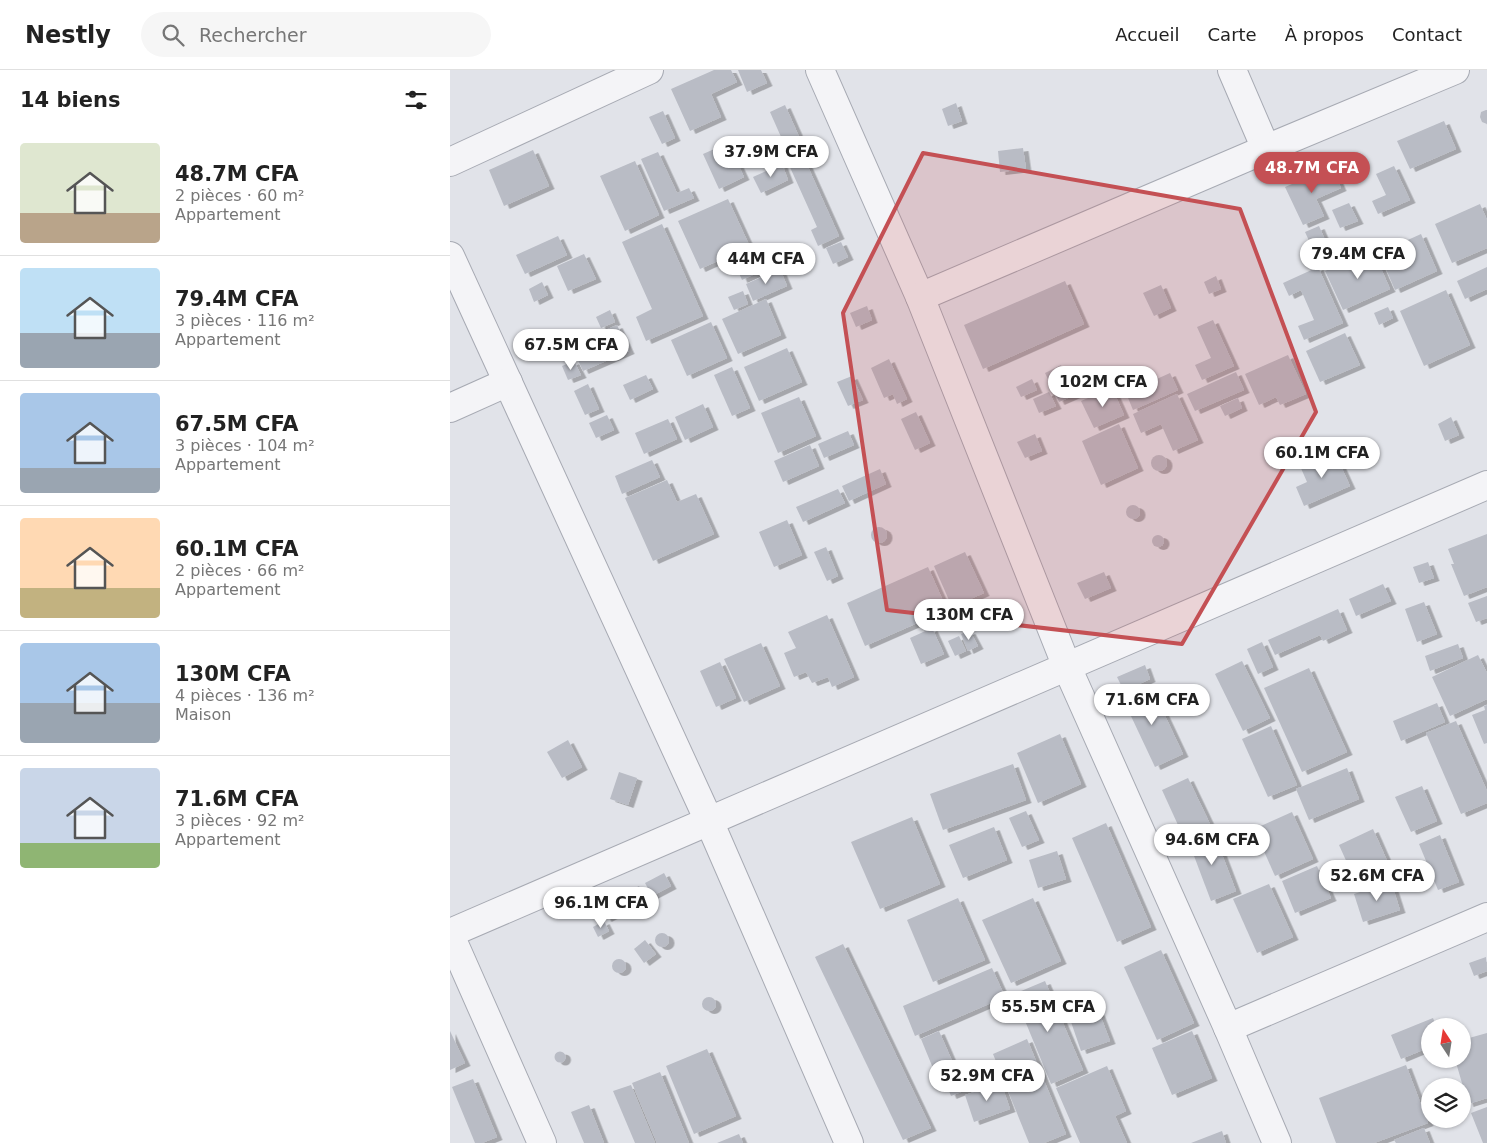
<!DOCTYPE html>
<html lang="fr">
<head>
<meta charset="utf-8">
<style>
  body { margin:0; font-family:"DejaVu Sans",sans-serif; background:#f6f6f6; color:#222; height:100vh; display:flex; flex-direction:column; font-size:19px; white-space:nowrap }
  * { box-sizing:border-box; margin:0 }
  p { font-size:16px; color:#767676 }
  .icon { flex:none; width:28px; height:28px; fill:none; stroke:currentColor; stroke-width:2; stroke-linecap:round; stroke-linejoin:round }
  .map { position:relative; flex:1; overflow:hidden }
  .drawer { display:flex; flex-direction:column; background:#fff; width:450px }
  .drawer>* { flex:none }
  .needle { width:32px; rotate:348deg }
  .tools { position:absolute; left:971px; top:948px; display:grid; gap:10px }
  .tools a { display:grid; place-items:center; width:50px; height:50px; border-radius:50%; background:#fff; box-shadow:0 1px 4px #0004; font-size:25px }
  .price { position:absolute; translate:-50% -42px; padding:0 11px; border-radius:18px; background:#fff; color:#222; font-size:16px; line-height:32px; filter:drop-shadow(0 1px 2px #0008) }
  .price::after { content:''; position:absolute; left:50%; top:30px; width:15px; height:11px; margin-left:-8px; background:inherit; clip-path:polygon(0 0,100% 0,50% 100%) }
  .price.active { background:#c45054; color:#fff }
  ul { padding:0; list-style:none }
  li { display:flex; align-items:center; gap:15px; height:125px; padding:0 20px }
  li+li { border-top:1px solid #e0e0e0 }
  li span { display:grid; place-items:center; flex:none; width:140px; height:100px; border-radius:5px; color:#555 }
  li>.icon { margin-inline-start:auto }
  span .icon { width:60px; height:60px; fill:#fffc; stroke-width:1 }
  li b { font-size:21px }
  h2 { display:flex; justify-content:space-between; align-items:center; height:60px; padding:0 20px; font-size:21px }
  header { display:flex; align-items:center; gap:30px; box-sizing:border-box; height:70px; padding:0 25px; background:#fff; border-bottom:1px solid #e0e0e0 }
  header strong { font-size:24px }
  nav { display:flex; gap:28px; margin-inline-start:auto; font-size:18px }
  .search { width:350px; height:45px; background:#f6f6f6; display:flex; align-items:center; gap:12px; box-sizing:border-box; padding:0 18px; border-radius:28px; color:#767676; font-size:19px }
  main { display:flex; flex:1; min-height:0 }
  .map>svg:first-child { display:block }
</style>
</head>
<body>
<header>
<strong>Nestly</strong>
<div class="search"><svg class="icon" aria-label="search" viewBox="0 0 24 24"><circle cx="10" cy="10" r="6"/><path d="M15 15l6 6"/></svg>Rechercher</div>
<nav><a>Accueil</a><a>Carte</a><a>À propos</a><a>Contact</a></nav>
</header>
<main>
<section class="drawer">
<h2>14 biens<svg class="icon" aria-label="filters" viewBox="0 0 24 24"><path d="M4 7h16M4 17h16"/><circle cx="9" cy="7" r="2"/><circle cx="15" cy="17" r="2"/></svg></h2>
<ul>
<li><span style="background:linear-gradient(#dfe7d0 70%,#b9a48a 0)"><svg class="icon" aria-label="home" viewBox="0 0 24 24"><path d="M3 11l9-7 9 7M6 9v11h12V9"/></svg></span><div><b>48.7M CFA</b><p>2 pièces · 60 m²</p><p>Appartement</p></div></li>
<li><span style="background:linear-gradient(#bfe0f5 65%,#9aa5b1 0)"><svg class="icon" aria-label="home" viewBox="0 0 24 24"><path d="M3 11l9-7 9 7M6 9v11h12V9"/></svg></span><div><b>79.4M CFA</b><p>3 pièces · 116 m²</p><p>Appartement</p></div></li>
<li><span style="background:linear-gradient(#a9c7e8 75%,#9aa5b1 0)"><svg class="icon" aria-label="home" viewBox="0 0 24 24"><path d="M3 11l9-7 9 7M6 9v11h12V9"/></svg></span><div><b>67.5M CFA</b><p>3 pièces · 104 m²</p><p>Appartement</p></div></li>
<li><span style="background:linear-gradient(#ffd9b3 70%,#c2b280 0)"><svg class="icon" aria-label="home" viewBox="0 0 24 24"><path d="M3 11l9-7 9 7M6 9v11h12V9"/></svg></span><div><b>60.1M CFA</b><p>2 pièces · 66 m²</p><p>Appartement</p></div></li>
<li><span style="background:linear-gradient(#a9c7e8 60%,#9aa5b1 0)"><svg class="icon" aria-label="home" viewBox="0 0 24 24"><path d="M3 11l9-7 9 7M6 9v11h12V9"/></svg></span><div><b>130M CFA</b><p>4 pièces · 136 m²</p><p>Maison</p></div></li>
<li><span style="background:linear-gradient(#c9d6e8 75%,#8fb573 0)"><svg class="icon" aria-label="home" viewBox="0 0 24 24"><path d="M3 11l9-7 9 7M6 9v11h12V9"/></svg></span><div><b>71.6M CFA</b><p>3 pièces · 92 m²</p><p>Appartement</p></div></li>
</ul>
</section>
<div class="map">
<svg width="1037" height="1073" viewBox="0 0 1037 1073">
  <defs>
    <filter id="shadow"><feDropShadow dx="5.5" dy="3" stdDeviation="0" flood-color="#0004"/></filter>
  </defs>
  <rect width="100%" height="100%" fill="#e1e3e9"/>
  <!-- building -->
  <g fill="#b9bcc5" filter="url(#shadow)">
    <path d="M264,0H281L287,12L261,24L271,47L240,61L221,19Z"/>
    <path d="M288,0H311L317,13L297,22Z"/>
    <path d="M506,33L512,51L498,56L492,39Z"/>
    <path d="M335,35L354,78L339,85L320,42Z"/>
    <path d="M1036,40H1037V54L1032,52L1030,47L1031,42Z"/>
    <path d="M213,41L225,68L212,74L199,47Z"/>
    <path d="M994,51L1006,79L960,99L947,71Z"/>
    <path d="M278,73L294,107L269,119L253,84Z"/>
    <path d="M573,78L576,99L550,102L548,81Z"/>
    <path d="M83,80L99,116L54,136L39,100Z"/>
    <path d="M208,82L227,123L239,118L244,128L214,141L191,89Z"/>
    <path d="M354,88L389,166L368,176L361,160L367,157L339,95Z"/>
    <path d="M185,91L209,145L175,161L150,106Z"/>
    <path d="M332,94L338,110L311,123L303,107Z"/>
    <path d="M944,96L960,130L928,144L922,131L936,125L926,104Z"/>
    <path d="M882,97L891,118L866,129L874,146L853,155L835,117Z"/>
    <path d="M278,129L311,201L292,210L281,185L250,199L228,151Z"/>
    <path d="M899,133L908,151L890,158L882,140Z"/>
    <path d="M1030,134L1037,150V178L1002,193L985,154Z"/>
    <path d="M212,154L253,246L196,271L186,247L202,239L172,172Z"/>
    <path d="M869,156L884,191L871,197L855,162Z"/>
    <path d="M971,164L987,201L945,220L929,183Z"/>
    <path d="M108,166L117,185L75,204L66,185Z"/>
    <path d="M391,172L398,187L383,194L376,178Z"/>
    <path d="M923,180L940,219L893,240L875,201Z"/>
    <path d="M134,184L146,209L118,221L107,196Z"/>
    <path d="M868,197L893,253L854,270L848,256L864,250L851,220L839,226L833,213Z"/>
    <path d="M1037,197V219L1015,229L1007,211Z"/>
    <path d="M330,199L337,216L303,231L296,214Z"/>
    <path d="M766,206L771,219L759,224L754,212Z"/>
    <path d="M615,211L634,254L533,299L514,255Z"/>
    <path d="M92,212L98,225L84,232L79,219Z"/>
    <path d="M711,215L721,238L704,246L693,223Z"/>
    <path d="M996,220L1020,275L974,296L950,241Z"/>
    <path d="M293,221L298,234L284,240L278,227Z"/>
    <path d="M316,229L331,265L288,284L272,249Z"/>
    <path d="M417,236L422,250L406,257L400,243Z"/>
    <path d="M938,237L943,248L929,255L924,243Z"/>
    <path d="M160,240L165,252L151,258L146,247Z"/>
    <path d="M763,250L784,296L752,310L745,295L761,288L747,257Z"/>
    <path d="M261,252L277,288L237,306L221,270Z"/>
    <path d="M167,255L179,281L133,301L121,275Z"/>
    <path d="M895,263L910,295L870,312L856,281Z"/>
    <path d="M337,278L352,312L309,331L294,297Z"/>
    <path d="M838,285L856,324L830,335L826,327L809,335L795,304Z"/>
    <path d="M439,289L457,329L447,334L443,324L434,328L421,298Z"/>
    <path d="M124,291L131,305L118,310L112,296Z"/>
    <path d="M611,295L625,325L609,332L595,303Z"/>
    <path d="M282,297L300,338L282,346L264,305Z"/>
    <path d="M786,302L794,320L745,341L737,324Z"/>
    <path d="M720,303L728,320L683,340L676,323Z"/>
    <path d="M196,305L203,319L180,330L173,315Z"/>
    <path d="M402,306L413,330L398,336L387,312Z"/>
    <path d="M582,309L587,320L571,327L566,317Z"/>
    <path d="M138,314L149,339L135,345L124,321Z"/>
    <path d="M662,318L674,345L644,358L631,331Z"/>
    <path d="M599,322L606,336L589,343L583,329Z"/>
    <path d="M727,324L748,370L723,381L711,354L691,363L683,344Z"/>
    <path d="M349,327L366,366L328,383L311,343Z"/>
    <path d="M788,328L792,338L775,346L770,336Z"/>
    <path d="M253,334L263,357L235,370L225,347Z"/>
    <path d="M466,342L480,373L465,380L451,349Z"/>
    <path d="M157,345L164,360L146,368L139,353Z"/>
    <path d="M1001,347L1009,365L995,371L988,354Z"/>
    <path d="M218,349L227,369L194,384L185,363Z"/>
    <path d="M669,354L688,398L651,415L632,371Z"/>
    <path d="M398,361L404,375L374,388L368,374Z"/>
    <path d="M585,364L592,381L575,388L567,372Z"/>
    <path d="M360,375L369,396L333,412L324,391Z"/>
    <path d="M884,381L900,416L854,436L846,417L857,412L850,396Z"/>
    <circle cx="709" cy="393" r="8"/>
    <path d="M202,390L210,407L172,424L165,406Z"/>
    <path d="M430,399L436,414L399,431L392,416Z"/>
    <path d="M217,410L227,432L246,424L264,464L203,491L175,428Z"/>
    <path d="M388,419L395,433L353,452L346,437Z"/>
    <circle cx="683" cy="442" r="7"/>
    <path d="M337,450L352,485L324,497L309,462Z"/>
    <circle cx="429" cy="465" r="8"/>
    <path d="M1037,464V517L1014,526L1001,494H1004L998,479Z"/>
    <circle cx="708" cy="471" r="6"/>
    <path d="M376,477L388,506L377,511L364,482Z"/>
    <path d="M515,482L534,523L502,537L484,496Z"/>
    <path d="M978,492L984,508L969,513L963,497Z"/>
    <path d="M478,497L497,540L415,576L397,533Z"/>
    <path d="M654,502L661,518L635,529L627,513Z"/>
    <path d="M933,514L941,531L906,546L899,529Z"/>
    <path d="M1037,526V548L1026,552L1018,533Z"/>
    <path d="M974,532L987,564L967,572L955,539Z"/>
    <path d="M888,539L897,560L873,571L870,565L825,585L818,570Z"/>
    <path d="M377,545L404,607L382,617L378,607L362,613L356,602L344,607L334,583L346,578L338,562Z"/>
    <path d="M482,558L494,584L471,594L460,568Z"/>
    <path d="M520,561L528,576L518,581L511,564Z"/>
    <path d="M509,566L516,581L505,586L498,571Z"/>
    <path d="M812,572L823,597L808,604L797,579Z"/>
    <path d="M311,573L330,616L294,632L274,589Z"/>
    <path d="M1008,574L1013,588L980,601L975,586Z"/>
    <path d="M1028,585L1037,603V629L1000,646L982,607Z"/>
    <path d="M792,591L820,648L793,661L765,604Z"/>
    <path d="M270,592L286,628L266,637L250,601Z"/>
    <path d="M695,595L700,609L674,621L667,607Z"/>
    <path d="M859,598L897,682L852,702L814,618Z"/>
    <path d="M700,614L733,684L705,697L672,627Z"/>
    <path d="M987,633L995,652L951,671L943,651Z"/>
    <path d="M1037,635V673L1034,674L1022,645L1035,640L1034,636Z"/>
    <path d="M1006,651L1037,721V733L1011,744L976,663Z"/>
    <path d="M821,656L847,715L818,727L792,669Z"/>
    <path d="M610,664L631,714L588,733L567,683Z"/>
    <path d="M118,670L132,697L112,708L97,682Z"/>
    <path d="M563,694L576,730L493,760L480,724Z"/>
    <path d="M897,698L909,729L859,750L846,719Z"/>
    <path d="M169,702L187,708L178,735L160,729Z"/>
    <path d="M738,708L760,754L733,766L712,720Z"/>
    <path d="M972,716L987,751L961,762L945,727Z"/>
    <path d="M576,741L589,770L572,777L559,748Z"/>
    <path d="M842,742L863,789L825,806L804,759Z"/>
    <path d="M462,747L490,814L430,839L401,772Z"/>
    <path d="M656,753L701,857L667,872L622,768Z"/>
    <path d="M544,757L557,790L513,808L499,775Z"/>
    <path d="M923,759L942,802L908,817L889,775Z"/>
    <path d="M763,761L786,821L761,831L738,770Z"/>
    <path d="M990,765L1009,812L988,820L969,774Z"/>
    <path d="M607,781L616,809L588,818L579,790Z"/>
    <path d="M867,796L881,828L845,843L832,811Z"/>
    <path d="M214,803L221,816L202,826L195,813Z"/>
    <path d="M941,812L950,840L913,852L904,824Z"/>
    <path d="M819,814L843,867L807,883L783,829Z"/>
    <path d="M189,816L196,829L178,837L172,825Z"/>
    <path d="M508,828L535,890L483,912L457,850Z"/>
    <path d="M583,828L611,891L561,913L532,850Z"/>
    <path d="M167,831L172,841L156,849L151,839Z"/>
    <path d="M154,851L159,861L148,867L143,857Z"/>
    <circle cx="212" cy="870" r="7"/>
    <path d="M195,870L206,884L194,893L184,879Z"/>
    <path d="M393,874L481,1058L453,1070L365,887Z"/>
    <path d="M711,880L744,953L707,970L674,897Z"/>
    <path d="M1036,887L1037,901L1024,906L1019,893Z"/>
    <circle cx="169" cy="896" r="7"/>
    <path d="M542,898L555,927L465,966L453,936Z"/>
    <path d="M595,911L633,1000L601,1014L564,924Z"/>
    <circle cx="259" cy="934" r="7"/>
    <path d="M649,942L660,971L631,981L621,952Z"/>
    <path d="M983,948L986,956H980V977L951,989L941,965Z"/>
    <path d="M0,961L15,993L0,1000Z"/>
    <path d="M489,961L506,1000L487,1008L471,969Z"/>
    <path d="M742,961L762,1008L722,1025L702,978Z"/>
    <path d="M1037,963V1028L1018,1034L1005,989H1012V970Z"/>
    <path d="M577,969L616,1064L594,1073H579L543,984Z"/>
    <path d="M257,979L286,1046L244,1064L216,996Z"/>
    <circle cx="110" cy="987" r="5.5"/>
    <path d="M537,995L543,1009L501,1026L495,1011Z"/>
    <path d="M956,995L978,1053L924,1073H886L869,1028Z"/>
    <path d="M657,996L676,1041L665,1046L677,1073H630L606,1018Z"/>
    <path d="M210,1002L239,1073H207L182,1013Z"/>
    <path d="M23,1009L47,1067L32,1073H25L2,1017Z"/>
    <path d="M551,1013L560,1039L524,1052L515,1025Z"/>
    <path d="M181,1015L205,1073H185L163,1021Z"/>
    <path d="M139,1035L154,1073H134L121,1042Z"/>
    <path d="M1037,1037V1073H1033L1021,1043Z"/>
    <path d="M974,1058L980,1073H946L944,1070Z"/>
    <path d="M772,1061L776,1073H741Z"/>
    <path d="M289,1064L293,1073H267Z"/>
  </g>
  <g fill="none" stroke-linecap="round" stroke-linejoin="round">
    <!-- street casing -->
    <g stroke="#a7aab3" stroke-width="30">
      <g id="street">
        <path d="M370,0L470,227L617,597L778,958L827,1073"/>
        <path d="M782,0L816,79"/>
        <path d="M0,92L199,0"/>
        <path d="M0,186L259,751L399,1073"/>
        <path d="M470,227L816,79L1005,0"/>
        <path d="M0,338L58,312"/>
        <path d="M0,863L1037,415"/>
        <path d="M0,865L92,1073"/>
        <path d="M778,958L1037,847"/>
      </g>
    </g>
    <!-- street -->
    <use href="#street" stroke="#f4f4f7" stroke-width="28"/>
  </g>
  <!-- marked area -->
  <path fill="#c45054" fill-opacity="0.2" stroke="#c45054" stroke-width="4" stroke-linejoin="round" d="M473,83L790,139L866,342L732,574L437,540L393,243Z"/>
</svg>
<div class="tools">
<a><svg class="needle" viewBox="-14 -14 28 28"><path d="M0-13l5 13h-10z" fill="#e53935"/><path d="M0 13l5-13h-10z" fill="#767676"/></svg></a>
<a><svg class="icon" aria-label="layers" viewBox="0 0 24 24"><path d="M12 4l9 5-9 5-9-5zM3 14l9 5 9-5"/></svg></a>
</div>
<b class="price" style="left:321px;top:108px">37.9M CFA</b>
<b class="price active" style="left:862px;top:124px">48.7M CFA</b>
<b class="price" style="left:908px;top:210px">79.4M CFA</b>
<b class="price" style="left:316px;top:215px">44M CFA</b>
<b class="price" style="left:121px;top:301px">67.5M CFA</b>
<b class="price" style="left:653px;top:338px">102M CFA</b>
<b class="price" style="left:872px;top:409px">60.1M CFA</b>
<b class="price" style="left:519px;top:571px">130M CFA</b>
<b class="price" style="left:702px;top:656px">71.6M CFA</b>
<b class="price" style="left:762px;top:796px">94.6M CFA</b>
<b class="price" style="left:927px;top:832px">52.6M CFA</b>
<b class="price" style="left:151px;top:859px">96.1M CFA</b>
<b class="price" style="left:598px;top:963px">55.5M CFA</b>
<b class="price" style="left:537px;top:1032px">52.9M CFA</b>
</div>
</main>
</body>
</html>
